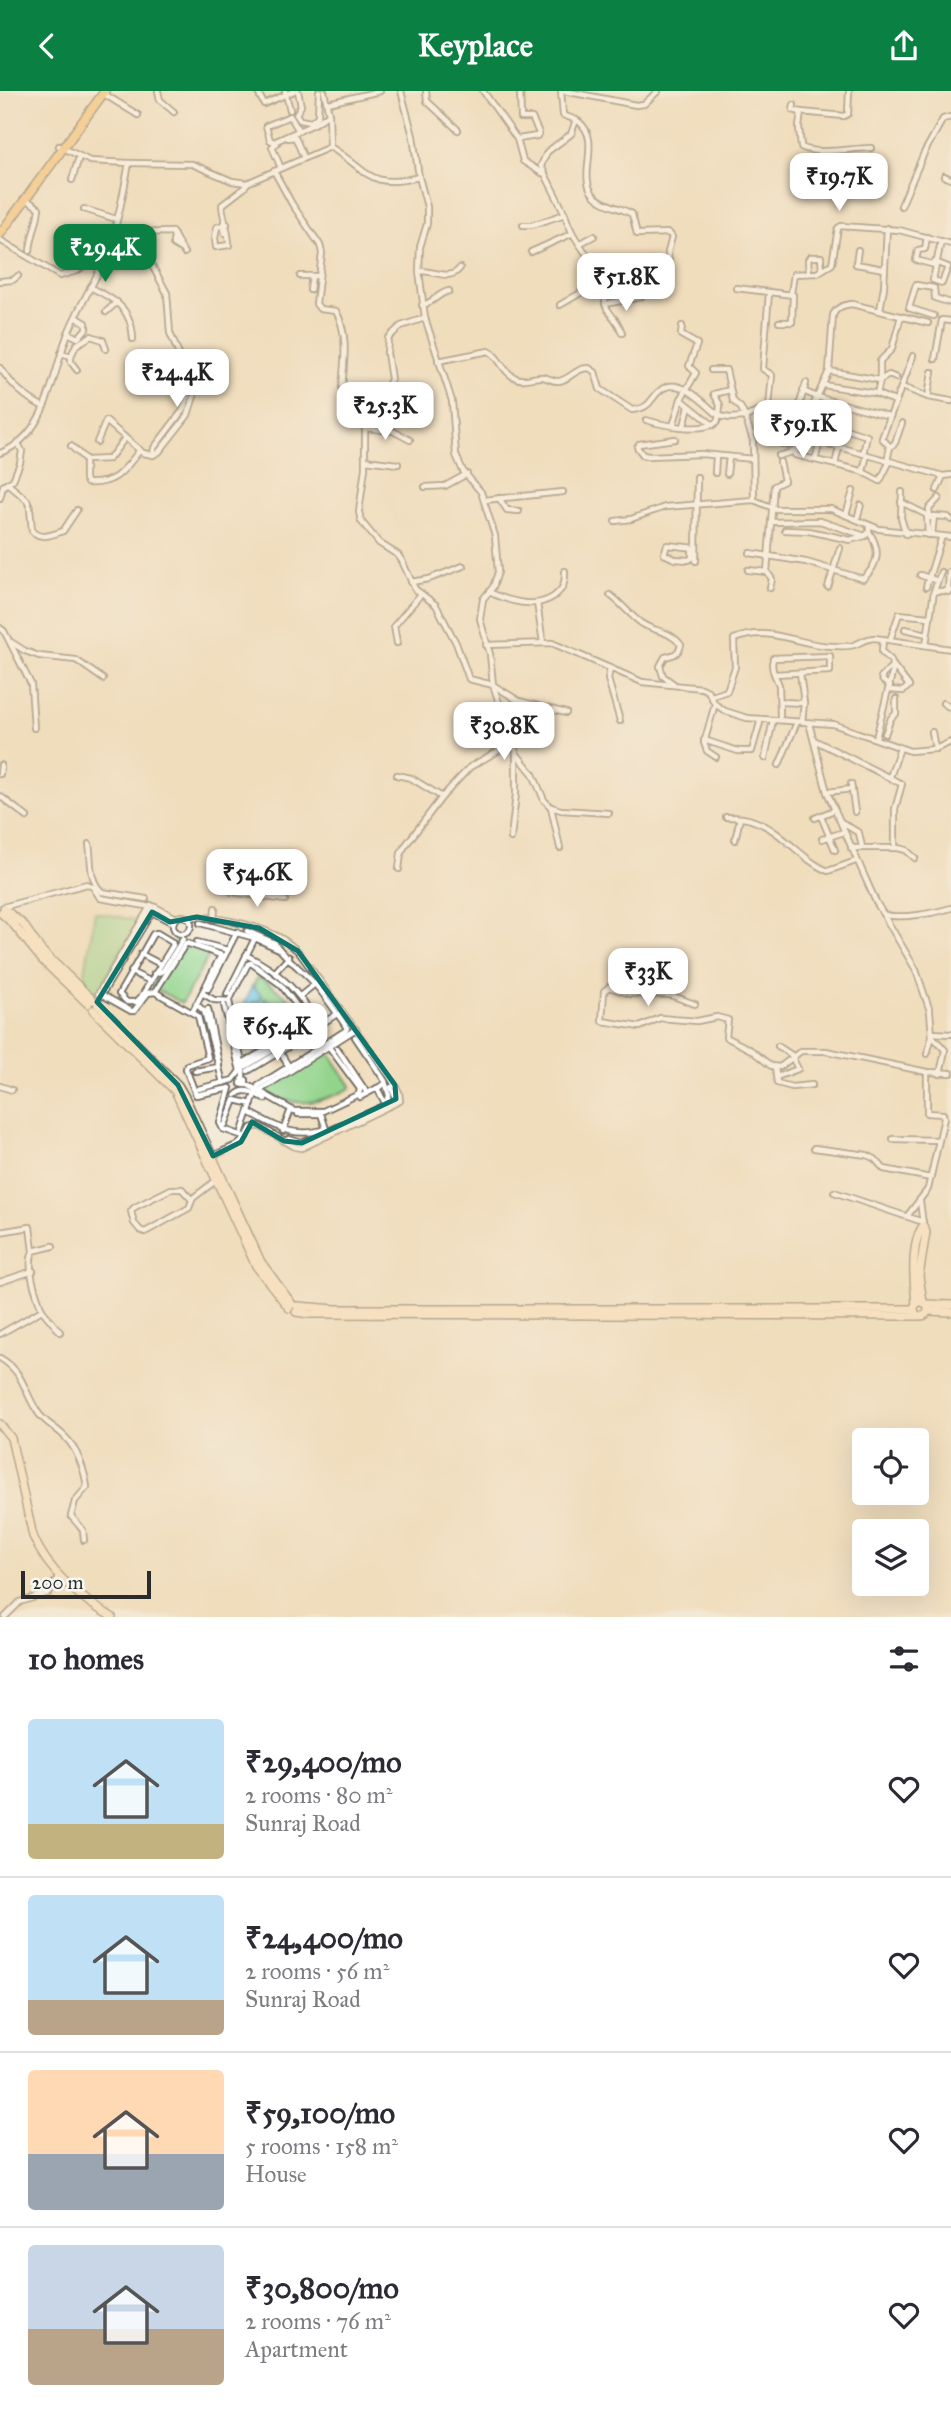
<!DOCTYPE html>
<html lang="en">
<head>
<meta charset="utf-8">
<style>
  body { margin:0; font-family:"IM FELL Great Primer",serif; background:#f2f2f3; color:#2b2b33; height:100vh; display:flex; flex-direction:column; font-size:26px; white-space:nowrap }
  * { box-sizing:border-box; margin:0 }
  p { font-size:23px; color:#7c7c81 }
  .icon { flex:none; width:38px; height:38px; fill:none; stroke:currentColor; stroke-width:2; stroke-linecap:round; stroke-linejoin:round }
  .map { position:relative; height:1526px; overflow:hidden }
  .panel { display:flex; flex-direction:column; background:#fff; flex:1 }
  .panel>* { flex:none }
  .fabs { position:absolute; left:852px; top:1337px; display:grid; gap:14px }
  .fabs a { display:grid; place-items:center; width:77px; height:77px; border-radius:7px; background:#fff; box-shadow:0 7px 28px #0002; font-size:35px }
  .scale { position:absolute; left:21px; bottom:18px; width:130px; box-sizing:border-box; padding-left:7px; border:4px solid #2b2b2b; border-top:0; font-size:19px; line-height:24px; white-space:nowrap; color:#2b2b2b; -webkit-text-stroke:5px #f6f6f2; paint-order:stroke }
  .price { position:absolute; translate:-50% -60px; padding:0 16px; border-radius:14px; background:#fff; color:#222; font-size:23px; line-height:46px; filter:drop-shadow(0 2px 4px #0008) }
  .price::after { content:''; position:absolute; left:50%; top:42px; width:21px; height:16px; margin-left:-10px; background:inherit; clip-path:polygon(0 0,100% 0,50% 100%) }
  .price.selected { background:#0b8043; color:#fff }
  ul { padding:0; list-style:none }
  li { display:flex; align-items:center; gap:21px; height:175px; padding:0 28px }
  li+li { border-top:2px solid #e1e1e2 }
  li span { display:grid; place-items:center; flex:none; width:196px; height:140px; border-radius:7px; color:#555 }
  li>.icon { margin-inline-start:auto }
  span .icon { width:84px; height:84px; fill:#fffc; stroke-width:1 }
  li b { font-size:30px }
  h2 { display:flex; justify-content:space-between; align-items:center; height:84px; padding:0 28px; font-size:30px }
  header { display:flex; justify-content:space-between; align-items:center; height:91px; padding:0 28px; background:#0b8043; color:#fff; font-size:32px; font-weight:800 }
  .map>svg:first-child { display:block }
</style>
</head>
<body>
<header><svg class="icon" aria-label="back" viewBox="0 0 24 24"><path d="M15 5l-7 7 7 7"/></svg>Keyplace<svg class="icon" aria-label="share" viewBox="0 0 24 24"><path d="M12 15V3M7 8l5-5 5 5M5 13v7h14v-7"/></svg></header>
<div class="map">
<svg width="951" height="1526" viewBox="0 0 951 1526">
  <rect width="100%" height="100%" fill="#f6f6f2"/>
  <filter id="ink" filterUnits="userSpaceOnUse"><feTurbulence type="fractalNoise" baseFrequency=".0143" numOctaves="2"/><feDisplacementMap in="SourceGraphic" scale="14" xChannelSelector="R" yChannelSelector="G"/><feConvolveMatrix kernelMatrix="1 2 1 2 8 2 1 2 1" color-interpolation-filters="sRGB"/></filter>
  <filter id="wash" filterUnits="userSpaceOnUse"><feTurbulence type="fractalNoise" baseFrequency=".00686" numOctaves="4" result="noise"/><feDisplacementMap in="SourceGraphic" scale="28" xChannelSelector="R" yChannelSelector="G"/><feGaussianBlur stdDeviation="1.57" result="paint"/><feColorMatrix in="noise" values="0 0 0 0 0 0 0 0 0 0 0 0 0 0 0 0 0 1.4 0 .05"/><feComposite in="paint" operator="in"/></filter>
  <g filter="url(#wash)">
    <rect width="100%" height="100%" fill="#f0ddbc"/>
    <!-- green -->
    <g fill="#93d48b" stroke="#5f805b" stroke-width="2">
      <path d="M95,821L139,830L98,900L91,902L85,898L83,893Z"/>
      <path d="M176,850L213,857L182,912L153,897L151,893Z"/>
      <path d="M257,887H261L291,909L308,931L255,964L244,915Z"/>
      <path d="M328,960L351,995L350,998C320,1011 300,1018 269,1003L268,997Z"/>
    </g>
    <!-- water -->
    <path fill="#65c4e3" stroke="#487887" stroke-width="2" d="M252,895L262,905L259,910L253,911L252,919L260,920L265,907L277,917C279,935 265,939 251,947L244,915Z"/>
  </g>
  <g filter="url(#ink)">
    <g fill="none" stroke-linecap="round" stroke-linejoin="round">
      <!-- street casing -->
      <g stroke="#70695e" stroke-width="8">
        <g id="street">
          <path d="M158,0L160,9L174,21"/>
          <path d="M257,0L264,13L294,0"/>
          <path d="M285,0L290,19"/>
          <path d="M298,0L301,15L296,23L300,29L311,31L318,25L319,0"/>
          <path d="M324,0L329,23"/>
          <path d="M401,0L413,45L419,86L427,116V133L420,156L419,180L425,227L452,310L456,364L463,380L481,401L495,445L498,481L493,496L483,508L480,528L490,563L493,594L516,661V703L511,747"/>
          <path d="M426,0L427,10L458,39"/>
          <path d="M483,0L517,48L523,70L542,82"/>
          <path d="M561,0L563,24C567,26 573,27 578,30C603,49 577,82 593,103C601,114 620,116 632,123L637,143L669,142L672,146L668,161L671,201"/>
          <path d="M564,0L636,14L644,13L658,0"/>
          <path d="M849,0L848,23L844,25L801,21L799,36L801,56C819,65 850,57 871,57"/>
          <path d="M104,3L138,24"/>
          <path d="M328,12L380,0"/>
          <path d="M794,14L793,19L801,21"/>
          <path d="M288,47L295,46L304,67"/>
          <path d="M518,48L537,45L539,42L532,27H521L520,0"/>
          <path d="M277,52L272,56L281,77"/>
          <path d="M330,56C369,79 367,99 419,86"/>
          <path d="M129,72L192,73L232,90L247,92L330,56L329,23L316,32L274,51L270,49L266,35L290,25L299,40"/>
          <path d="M274,80L292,113L320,154L322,162L316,213L320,218L336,220C349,244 344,271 342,297L346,300L364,301"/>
          <path d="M944,85L951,88"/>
          <path d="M72,89L79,66"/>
          <path d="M27,109L39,117C38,131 31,145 30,160"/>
          <path d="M901,115L924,62L943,28L951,26"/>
          <path d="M84,118L116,128"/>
          <path d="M565,123C572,152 597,169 604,197C606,204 603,213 608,219C614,229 618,229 622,242"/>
          <path d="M223,133L225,142"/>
          <path d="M227,133L217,136L215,147L216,156L229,154C229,140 223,128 222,114L244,97L247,92"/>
          <path d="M523,134H532L565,123L541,75L547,61L571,43L576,29"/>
          <path d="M174,144L173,153L181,158"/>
          <path d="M112,145L126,142L172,141L184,162"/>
          <path d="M927,146L925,158L918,159L916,169L935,174"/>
          <path d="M0,149L60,185L77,180L108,158L149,169L167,202L170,242L187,283L198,295"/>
          <path d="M579,153L594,145"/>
          <path d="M858,159L856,173L884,178"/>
          <path d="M531,161L571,143"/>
          <path d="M935,171L948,176L942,192L933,189L941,150"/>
          <path d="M419,180C434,179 450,191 460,177"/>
          <path d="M809,182L808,169L810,166H821L822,179"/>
          <path d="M300,185H319"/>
          <path d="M0,190L13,189L18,185"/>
          <path d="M90,196C115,208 132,218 133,248"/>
          <path d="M736,197L769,201L763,278L772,284L769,316"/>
          <path d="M310,199L312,185"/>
          <path d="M769,201L793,204L792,231H779"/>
          <path d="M791,203L794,183L817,182L832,173L838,137L841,135L899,139L951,153"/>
          <path d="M605,213L641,206"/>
          <path d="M422,214C434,212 438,202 449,200"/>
          <path d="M560,214L601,190"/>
          <path d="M880,219L884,196L887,137"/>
          <path d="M106,221L117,211"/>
          <path d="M934,225L909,217L916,194L934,197L935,207L951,212"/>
          <path d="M425,227L401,235L388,247L387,262L391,288L387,297L377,307L365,337V377L359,421L361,430L379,452L398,464L402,470L415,498L436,514L456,552L469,588L493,594L519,610L566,622"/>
          <path d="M68,242L78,247L86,238V232L76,226"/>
          <path d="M61,262L71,265L76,254L91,245L103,249L106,258"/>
          <path d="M71,265V271L77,279"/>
          <path d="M935,268L942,229L951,230"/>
          <path d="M438,270L489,260C500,266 503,282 516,287C525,291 534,285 543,286C549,287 554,291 559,290C571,288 575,277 589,277L595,281L600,298L632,319C653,317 649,307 662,298C681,285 706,314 719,325"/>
          <path d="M199,274L203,277L188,324L159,361L153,364L154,357L183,319L196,276Z"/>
          <path d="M0,277C13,295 24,306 44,316"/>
          <path d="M711,279H726L733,310L741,317L745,326L769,316L782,319L780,337L782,340L943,385L951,384"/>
          <path d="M829,280L817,306L889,325"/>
          <path d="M896,287L889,284L880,289L829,280L833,224C837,216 843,214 852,213L928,232"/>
          <path d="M823,294L874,302L895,310"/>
          <path d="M902,296L928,306L951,310"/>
          <path d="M803,300L817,306L809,324"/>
          <path d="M877,303L880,289V270L892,258L901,225"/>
          <path d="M928,306L932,281"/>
          <path d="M681,308L713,334"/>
          <path d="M800,312L806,292"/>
          <path d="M719,324L720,314L714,303L730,299"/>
          <path d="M646,329C662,334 703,342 717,331L719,325L730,327L745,326L753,349L754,409"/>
          <path d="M673,335L681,308L696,282L689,275L697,253L681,244L682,235"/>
          <path d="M684,335L689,315"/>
          <path d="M365,337L393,340L410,349"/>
          <path d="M801,345L795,364L861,380L880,390L890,370"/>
          <path d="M675,348L639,353L637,356L643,364L649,365L702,363L753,368"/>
          <path d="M97,351L106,330L143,362L153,364"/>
          <path d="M779,351L787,354"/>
          <path d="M782,353L786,341"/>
          <path d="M71,355L86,369L109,368L125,347"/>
          <path d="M831,355L837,337L839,336L867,345L863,363"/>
          <path d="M890,356L895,352L902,332"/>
          <path d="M0,362C47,345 52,285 67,245C77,218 94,193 105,167C117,137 123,104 129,72L90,70L59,55"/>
          <path d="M778,365L792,361L796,357"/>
          <path d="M85,368V388L87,392C116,394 124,379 140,359"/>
          <path d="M365,369L398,373"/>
          <path d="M815,369L820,351"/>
          <path d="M887,370L890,356L882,347L913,265"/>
          <path d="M835,373L839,357"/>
          <path d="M863,380L867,364"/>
          <path d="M715,382L716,365"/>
          <path d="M727,383L729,366"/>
          <path d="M7,392L27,409L30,417L32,440C41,449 52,444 63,440L77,419"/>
          <path d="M425,396L445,395L467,383"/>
          <path d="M937,399L943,385"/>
          <path d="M902,401L901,427L906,443"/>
          <path d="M0,407L3,395L13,389L20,372L22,360L18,352"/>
          <path d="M499,407L507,419L519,420"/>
          <path d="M484,409L563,401"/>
          <path d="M901,411L927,424L928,444"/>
          <path d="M846,424L853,400"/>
          <path d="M930,427L929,418L939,407"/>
          <path d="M857,428L861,414"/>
          <path d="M615,430L631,428L665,416L754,409L776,418H831L879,438L951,446"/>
          <path d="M771,431L820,430L865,445L869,441"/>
          <path d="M785,439L809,440L850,449L865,445"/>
          <path d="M932,444L934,425L948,426L951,429"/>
          <path d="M692,457V467L689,469L675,468L664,463L667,454L696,457"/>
          <path d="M750,462L806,471L863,488C879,473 881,459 869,441V434"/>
          <path d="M696,470L697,386"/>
          <path d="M748,479L767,481"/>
          <path d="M920,484L935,489"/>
          <path d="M411,491L429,488L463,475"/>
          <path d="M828,496L840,457"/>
          <path d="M926,496L942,445"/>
          <path d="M770,497L772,488L767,481L774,395L784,390L780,371"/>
          <path d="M934,500L941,481"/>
          <path d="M489,501C512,512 545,521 562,497C565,493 565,485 565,480"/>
          <path d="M948,501L949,481"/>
          <path d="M610,504C621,512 630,524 641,532C654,541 670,539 681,554C679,563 673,564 665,566L660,575L663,585L674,593"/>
          <path d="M537,512L543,552"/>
          <path d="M0,537L4,540L31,593L34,637"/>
          <path d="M905,538L927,543"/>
          <path d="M890,549L899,523L929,526"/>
          <path d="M11,551L25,560L39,565L76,569L103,588"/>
          <path d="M397,552L394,535L421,503"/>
          <path d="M486,554L552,552L642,591L702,597L708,600L715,613L725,620L747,627L833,633L910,660L935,658L951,651"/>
          <path d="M926,554L934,500H951"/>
          <path d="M610,577L608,588L620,630"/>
          <path d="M800,582L804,612L802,631"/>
          <path d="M774,583L830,580V565L773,567C770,578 775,584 779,594L780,625"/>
          <path d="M889,599L903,600L909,595L893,574L881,586L883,590L890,595"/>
          <path d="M712,605L727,600L735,576L734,548C771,534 796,554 832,555C839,555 847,556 854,554C862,551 867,547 875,547L951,558"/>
          <path d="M781,611L804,612"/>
          <path d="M943,612L951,617"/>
          <path d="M715,613L704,652L707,660L716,666"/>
          <path d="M481,618L483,634"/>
          <path d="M492,632L476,636L475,619L500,615"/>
          <path d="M809,632L827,701L876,811L916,879L930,920L932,945L945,959L940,983"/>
          <path d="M932,641L935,658"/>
          <path d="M885,643L891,627L896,623V608"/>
          <path d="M876,647L893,579L891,569L882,561L883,548"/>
          <path d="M704,649L738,660H752L761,628"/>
          <path d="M814,649L902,693L895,718V757"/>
          <path d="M516,662L533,683L544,709L551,716L561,719L609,722"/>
          <path d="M765,667L773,629"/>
          <path d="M779,674L797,631"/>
          <path d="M0,683L1,674"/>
          <path d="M397,684L411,687L442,706"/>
          <path d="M890,686L900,657"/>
          <path d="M851,693L855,721"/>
          <path d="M827,701L852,698"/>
          <path d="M0,705L27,726"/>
          <path d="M551,716L560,757"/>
          <path d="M821,725L835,759"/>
          <path d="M726,726C735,726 745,726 754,730C782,739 801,769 828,780L856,770"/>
          <path d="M815,727L834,719"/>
          <path d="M841,731L859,742L862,756"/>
          <path d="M822,748L844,741"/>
          <path d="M735,749L740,727"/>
          <path d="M89,753C92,770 88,788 102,801L146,808"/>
          <path d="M851,757H898L906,759L915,767"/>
          <path d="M399,778L401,762L405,755L442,706L470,676L503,657L509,640"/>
          <path d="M232,801L285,809"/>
          <path d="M153,815L177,827"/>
          <path d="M3,816L87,793L93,796L100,807L146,815"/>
          <path d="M152,821L173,832"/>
          <path d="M883,823C898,829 935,822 951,817"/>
          <circle cx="182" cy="834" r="9"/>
          <path d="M214,828L215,817"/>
          <path d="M200,832L255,847L227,903"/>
          <path d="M247,840L275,852C278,860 305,882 314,892C325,905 337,922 347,937L345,940L258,995"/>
          <path d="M157,842L172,851L173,854L141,906L136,911H127L119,903L153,843Z"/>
          <path d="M255,847L277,857"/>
          <path d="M197,851L228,859"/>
          <path d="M141,863L160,873"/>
          <path d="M246,864C283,882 298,901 319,934L308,944L248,980"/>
          <path d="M276,880L289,866"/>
          <path d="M131,881L150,890"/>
          <path d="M154,883L163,880L183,848"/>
          <path d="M617,883L613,893L604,900L602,930L640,936L660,927L697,930L717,926L728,929L726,946L751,959L771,975L780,976L801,960H826L927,981L951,982"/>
          <path d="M609,896L630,903L670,904L695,913"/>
          <path d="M208,898L237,841"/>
          <path d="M155,901L198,925L208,967L187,974L186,978L196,1004L230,997L220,1032L223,1038L246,1046L251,1037L259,1035L295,1056L302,1057L400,1010L399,1001L390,986L298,860C291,854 284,848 275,844C255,834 209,823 187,827"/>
          <path d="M99,902L131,920H134L148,902L155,901L186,852L221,864L193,920"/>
          <path d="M202,902L214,909L229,910L243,977V988"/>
          <path d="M98,903L151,814"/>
          <path d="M300,905L315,893"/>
          <path d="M229,910L248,873L251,872L281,894L309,931L308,934L243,972"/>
          <path d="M97,911L155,816"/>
          <path d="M196,913L204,920L223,992"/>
          <path d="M208,918L219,973"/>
          <path d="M320,934L337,923"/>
          <path d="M932,942L951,943"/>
          <path d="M778,955L793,965"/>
          <path d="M337,957L367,1002"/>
          <path d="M280,961L289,976"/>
          <path d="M927,963L932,945"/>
          <path d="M775,976L777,992L792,996L812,994"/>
          <path d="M243,977L303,941L308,943"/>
          <path d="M195,980L219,976"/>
          <path d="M779,985L798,978L792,966"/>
          <path d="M242,988L246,989L245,994L241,993Z"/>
          <path d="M246,993L259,1000L356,938"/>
          <path d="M0,995L12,999"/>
          <path d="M377,997L386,1014L396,1008L391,996"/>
          <path d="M198,998L233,989L240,980L224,914"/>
          <path d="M259,1000L294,1020H323L359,1003L360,998L329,956"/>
          <path d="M236,1004C245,995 255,1003 265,1008"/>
          <path d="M360,1006L385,993"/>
          <path d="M249,1021C277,1036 294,1048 326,1038"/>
          <path d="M298,1023H321L327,1041"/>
          <path d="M225,1034L235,1009L252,1013"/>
          <path d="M242,1040L255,1003"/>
          <path d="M283,1040L290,1021"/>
          <path d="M893,1048L939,1049"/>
          <path d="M284,1050L289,1048L302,1052L386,1014L389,1005L385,990L355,946"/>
          <path d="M814,1057L867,1064L875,1068L884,1078L931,1087"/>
          <path d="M213,1065L239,1053L246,1046"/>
          <path d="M834,1101L923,1131"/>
          <path d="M192,1109L182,1098H171L135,1116L131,1120L134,1132L140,1139L145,1141L189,1117L193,1107L218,1088"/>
          <path d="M920,1110L923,1133"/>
          <path d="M908,1124L928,1098L944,1027L943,1023L927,1022V981"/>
          <path d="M0,1141L30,1136L33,1160"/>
          <path d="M0,1191L33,1180"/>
          <path d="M42,1219L60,1241"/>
          <path d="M0,1243L42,1219C36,1202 26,1177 33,1160L53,1155"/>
          <path d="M0,1267C24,1281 23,1299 37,1320C43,1331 57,1337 65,1346C77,1357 85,1381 87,1396L75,1410L71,1425L83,1439L84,1449"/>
          <path d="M5,1526L20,1511L49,1502L59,1484"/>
        </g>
      </g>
      <!-- secondary casing -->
      <g stroke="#70695e" stroke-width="10">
        <g id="secondary">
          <path d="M4,818L23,833L41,859L93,909"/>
          <path d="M1,822L13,833L43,870L88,913"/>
          <path d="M98,914L178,994L185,1006L261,1171L292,1213"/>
          <path d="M93,919L175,1000L256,1175L289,1217"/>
          <circle cx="921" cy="1218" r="7"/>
          <path d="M923,1211L919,1185L926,1141L923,1135"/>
          <path d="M916,1213C914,1191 910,1153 923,1135"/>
          <path d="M926,1213L951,1214"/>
          <path d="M297,1215L336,1218H914"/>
          <path d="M928,1220L951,1221"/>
          <path d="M296,1221L309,1223L918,1225"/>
          <path d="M0,1333L11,1347L33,1445C47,1480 81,1508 112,1526"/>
        </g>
      </g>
      <!-- primary casing -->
      <g stroke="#70695e" stroke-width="11">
        <path id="primary" d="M0,143L105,0"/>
      </g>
      <!-- street -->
      <use href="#street" stroke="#fff" stroke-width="4.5"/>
      <!-- secondary -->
      <use href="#secondary" stroke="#fce5c4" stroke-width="7"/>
      <!-- primary -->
      <use href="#primary" stroke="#f8bf6c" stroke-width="8"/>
    </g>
  </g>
  <!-- marked area -->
  <path d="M0 0H951V1526H0ZM152,821L170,831L197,826L259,837L298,860L395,994L396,1008L302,1052L284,1050L252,1031L241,1051L213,1065L178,994L97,911Z" fill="#f0ddbc" fill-opacity=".55" fill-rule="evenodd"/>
  <path fill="none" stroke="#0f766e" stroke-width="5" stroke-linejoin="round" d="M152,821L170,831L197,826L259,837L298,860L395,994L396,1008L302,1052L284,1050L252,1031L241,1051L213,1065L178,994L97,911Z"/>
</svg>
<div class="fabs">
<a><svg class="icon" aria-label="locate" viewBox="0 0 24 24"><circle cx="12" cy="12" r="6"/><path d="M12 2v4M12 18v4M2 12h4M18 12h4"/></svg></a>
<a><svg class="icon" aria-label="layers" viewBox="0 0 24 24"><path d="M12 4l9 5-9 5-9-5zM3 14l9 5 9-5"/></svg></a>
</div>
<div class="scale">200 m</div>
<b class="price" style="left:839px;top:122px">₹19.7K</b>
<b class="price selected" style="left:105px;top:193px">₹29.4K</b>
<b class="price" style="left:626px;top:222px">₹51.8K</b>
<b class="price" style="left:177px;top:318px">₹24.4K</b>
<b class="price" style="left:385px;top:351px">₹25.3K</b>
<b class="price" style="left:803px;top:369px">₹59.1K</b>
<b class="price" style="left:504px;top:671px">₹30.8K</b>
<b class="price" style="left:257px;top:818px">₹54.6K</b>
<b class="price" style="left:648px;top:917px">₹33K</b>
<b class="price" style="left:277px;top:972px">₹65.4K</b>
</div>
<section class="panel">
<h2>10 homes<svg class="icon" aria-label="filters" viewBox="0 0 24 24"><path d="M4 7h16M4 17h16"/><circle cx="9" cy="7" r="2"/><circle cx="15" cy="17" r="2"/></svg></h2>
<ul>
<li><span style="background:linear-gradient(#bfe0f5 75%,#c2b280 0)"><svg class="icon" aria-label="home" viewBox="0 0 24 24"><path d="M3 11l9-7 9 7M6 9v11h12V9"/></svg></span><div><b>₹29,400/mo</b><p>2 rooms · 80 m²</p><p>Sunraj Road</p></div><svg class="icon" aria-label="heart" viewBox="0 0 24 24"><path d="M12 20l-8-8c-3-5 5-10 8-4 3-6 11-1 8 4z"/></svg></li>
<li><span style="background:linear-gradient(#bfe0f5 75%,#b9a48a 0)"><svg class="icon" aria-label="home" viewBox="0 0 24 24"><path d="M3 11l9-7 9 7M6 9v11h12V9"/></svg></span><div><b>₹24,400/mo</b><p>2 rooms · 56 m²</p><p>Sunraj Road</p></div><svg class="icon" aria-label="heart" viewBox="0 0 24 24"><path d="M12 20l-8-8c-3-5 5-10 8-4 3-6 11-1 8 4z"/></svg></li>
<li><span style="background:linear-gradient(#ffd9b3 60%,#9aa5b1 0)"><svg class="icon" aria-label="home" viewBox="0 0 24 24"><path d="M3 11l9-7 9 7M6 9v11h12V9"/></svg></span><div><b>₹59,100/mo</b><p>5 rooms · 158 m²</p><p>House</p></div><svg class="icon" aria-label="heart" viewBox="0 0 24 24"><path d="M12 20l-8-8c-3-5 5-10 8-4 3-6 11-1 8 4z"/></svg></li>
<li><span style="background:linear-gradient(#c9d6e8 60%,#b9a48a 0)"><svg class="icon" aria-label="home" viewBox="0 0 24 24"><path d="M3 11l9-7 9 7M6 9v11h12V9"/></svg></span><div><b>₹30,800/mo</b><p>2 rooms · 76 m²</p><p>Apartment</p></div><svg class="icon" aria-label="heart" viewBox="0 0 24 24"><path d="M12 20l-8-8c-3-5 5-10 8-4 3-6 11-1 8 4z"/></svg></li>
</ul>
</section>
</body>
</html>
